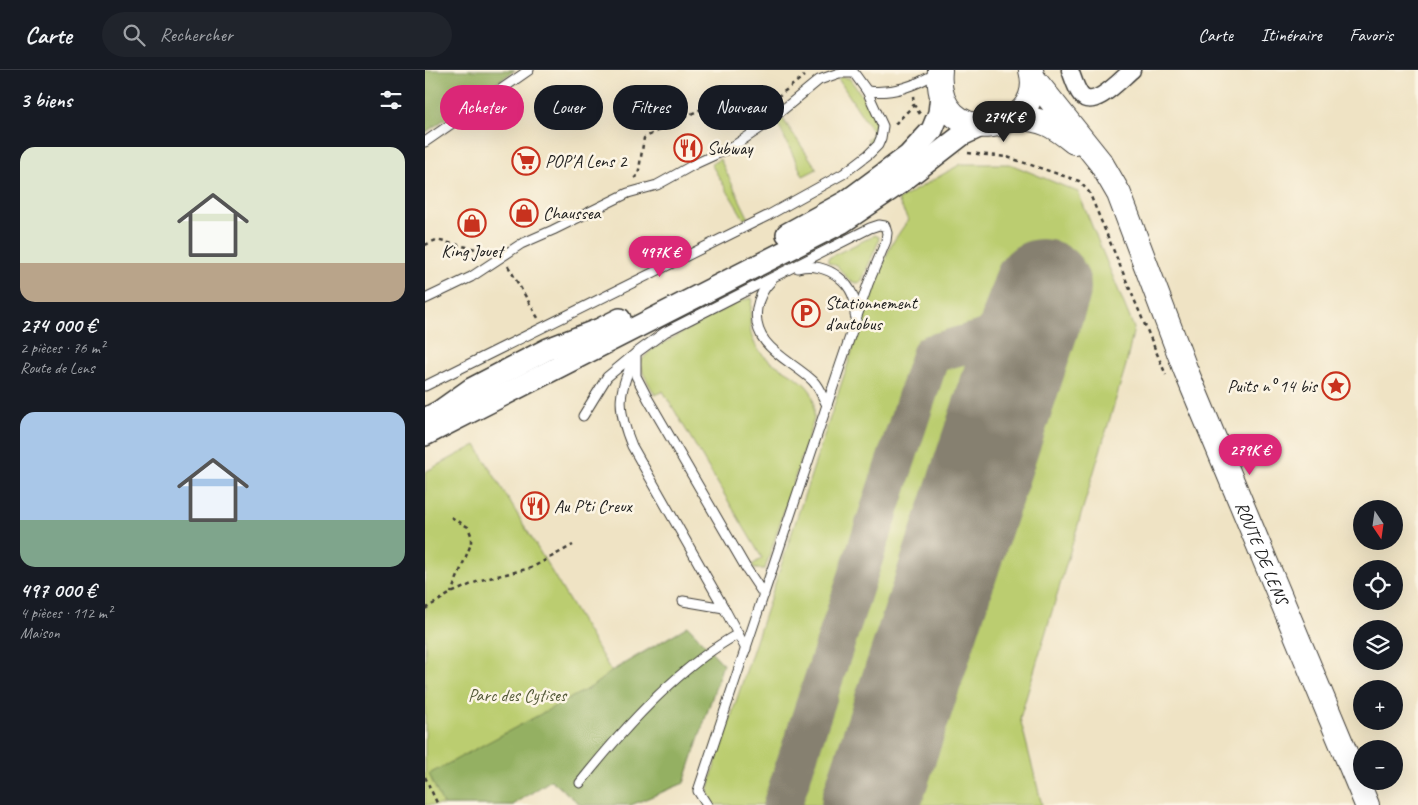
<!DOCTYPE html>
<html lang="fr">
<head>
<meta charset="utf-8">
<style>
  body { margin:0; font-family:Caveat,sans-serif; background:#20242c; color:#f1f3f6; height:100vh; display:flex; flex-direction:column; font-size:19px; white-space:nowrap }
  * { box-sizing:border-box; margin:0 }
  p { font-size:16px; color:#9ea1a6 }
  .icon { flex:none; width:28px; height:28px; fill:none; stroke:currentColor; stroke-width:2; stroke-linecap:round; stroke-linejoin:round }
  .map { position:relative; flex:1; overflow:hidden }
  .details { display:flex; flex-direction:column; background:#171b24; width:425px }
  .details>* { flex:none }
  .top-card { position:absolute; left:15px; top:15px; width:475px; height:45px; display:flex; gap:10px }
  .needle { width:32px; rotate:167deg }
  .tools { position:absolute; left:928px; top:430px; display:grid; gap:10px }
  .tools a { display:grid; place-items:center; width:50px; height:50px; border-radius:50%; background:#171b24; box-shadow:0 5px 20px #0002; font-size:25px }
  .price { position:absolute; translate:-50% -42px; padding:0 11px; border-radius:18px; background:#db2777; color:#fff; font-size:16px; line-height:32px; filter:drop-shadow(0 1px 2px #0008) }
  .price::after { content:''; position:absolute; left:50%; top:30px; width:15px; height:11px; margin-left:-8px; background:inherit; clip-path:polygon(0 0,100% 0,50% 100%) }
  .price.current { background:#222; color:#fff }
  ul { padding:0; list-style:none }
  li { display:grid; align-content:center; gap:10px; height:265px; padding:0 20px }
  li span { display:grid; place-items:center; height:155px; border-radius:15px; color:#555 }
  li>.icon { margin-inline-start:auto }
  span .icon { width:90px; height:90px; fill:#fffc; stroke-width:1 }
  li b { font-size:21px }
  h2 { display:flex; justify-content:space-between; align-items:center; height:60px; padding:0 20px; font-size:21px }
  .chip { padding:0 18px; border-radius:22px; background:#171b24; box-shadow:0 5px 20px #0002; font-size:18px; line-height:45px }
  .chip.current { background:#db2777; color:#fff }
  header { display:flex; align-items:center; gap:30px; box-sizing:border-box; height:70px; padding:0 25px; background:#171b24; border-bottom:1px solid #363941 }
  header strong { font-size:24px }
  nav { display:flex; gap:28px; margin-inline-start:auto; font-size:18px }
  .search { width:350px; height:45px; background:#20242c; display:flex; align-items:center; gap:12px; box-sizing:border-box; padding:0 18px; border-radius:28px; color:#9ea1a6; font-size:19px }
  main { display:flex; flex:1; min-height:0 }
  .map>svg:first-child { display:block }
</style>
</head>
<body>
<header>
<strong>Carte</strong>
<div class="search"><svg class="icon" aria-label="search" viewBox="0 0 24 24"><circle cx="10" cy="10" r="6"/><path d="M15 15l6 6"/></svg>Rechercher</div>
<nav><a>Carte</a><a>Itinéraire</a><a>Favoris</a></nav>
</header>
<main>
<section class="details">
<h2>3 biens<svg class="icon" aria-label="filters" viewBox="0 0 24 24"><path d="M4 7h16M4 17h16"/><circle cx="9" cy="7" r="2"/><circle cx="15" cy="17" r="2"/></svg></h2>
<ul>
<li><span style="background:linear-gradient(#dfe7d0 75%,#b9a48a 0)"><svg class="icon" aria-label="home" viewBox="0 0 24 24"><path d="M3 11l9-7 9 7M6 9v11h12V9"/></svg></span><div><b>274 000 €</b><p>2 pièces · 76 m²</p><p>Route de Lens</p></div></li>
<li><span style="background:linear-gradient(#a9c7e8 70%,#7fa58c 0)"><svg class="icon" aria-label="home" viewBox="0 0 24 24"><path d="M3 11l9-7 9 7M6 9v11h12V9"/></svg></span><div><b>497 000 €</b><p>4 pièces · 112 m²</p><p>Maison</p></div></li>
</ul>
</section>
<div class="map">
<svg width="993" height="735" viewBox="0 0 993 735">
  <rect width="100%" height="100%" fill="#fcf5e5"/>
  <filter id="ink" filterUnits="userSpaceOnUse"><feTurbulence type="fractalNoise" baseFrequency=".02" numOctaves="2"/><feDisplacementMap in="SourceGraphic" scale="10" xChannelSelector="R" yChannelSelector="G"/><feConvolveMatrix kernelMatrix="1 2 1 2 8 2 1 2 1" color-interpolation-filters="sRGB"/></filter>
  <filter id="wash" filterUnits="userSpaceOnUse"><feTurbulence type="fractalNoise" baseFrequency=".0096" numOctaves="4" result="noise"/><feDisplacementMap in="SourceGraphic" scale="20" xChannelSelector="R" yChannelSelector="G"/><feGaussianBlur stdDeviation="1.12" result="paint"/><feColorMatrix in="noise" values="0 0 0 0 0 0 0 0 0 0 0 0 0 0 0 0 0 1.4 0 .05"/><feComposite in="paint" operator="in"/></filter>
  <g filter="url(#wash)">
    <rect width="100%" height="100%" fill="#efe3c4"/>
    <!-- green -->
    <g fill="#bbcd70" stroke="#6c7446">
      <path d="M412,7L424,8C436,25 461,52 446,73L444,72L442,69L449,64Z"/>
      <path d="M356,46L392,99L378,106L351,50Z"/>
      <path d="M295,89L323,147L319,149L286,94Z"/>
      <path d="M536,94H585L653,122L709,258L701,295L595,648L617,735H289L283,723L288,701L446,224L466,175L483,150L473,130Z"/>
      <path d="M450,165L454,167L453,173L436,212L432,213L425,211L412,196L403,192V188Z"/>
      <path d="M327,228C326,240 324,252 326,263C333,297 371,298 386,322C390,330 389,340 389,349L340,499H330L327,495L337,488L238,321L230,325L218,303L216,291L225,281L292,243L318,230Z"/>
      <path d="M51,375L186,601L263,556L298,594L259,713L206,735H156L126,710L88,735H0V402Z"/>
    </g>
    <!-- forest -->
    <g fill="#94b062" stroke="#58663f">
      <path d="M0,0H90L0,63Z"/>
      <path d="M263,556L298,594L259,713L206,735H156L126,710L88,735H18L4,704L166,617L186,602Z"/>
    </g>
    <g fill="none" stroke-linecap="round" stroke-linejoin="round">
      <!-- taxiway -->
      <path stroke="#868070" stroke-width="39" d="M357,735L506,284L605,256"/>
      <!-- runway -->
      <path stroke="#868070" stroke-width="98" d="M445,735L617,218"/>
    </g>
  </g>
  <g filter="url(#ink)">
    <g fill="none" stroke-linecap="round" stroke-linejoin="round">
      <!-- service casing -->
      <g stroke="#3c3a35" stroke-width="11">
        <g id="service">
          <path d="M442,21C468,24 490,16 513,2"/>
          <path d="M0,72L104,0"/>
          <path d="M373,198C401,190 435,215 430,245"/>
          <path d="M346,211C338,219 334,227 332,238C326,277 365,289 388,311C394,317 398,328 402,335"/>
          <path d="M0,229L46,207L96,174L128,160L203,123L232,115L270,94L307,77L337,57L394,10L414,3H429L442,21L458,56L456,68L453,75L444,84L418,104L342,146L0,316"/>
          <path d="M158,346L182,307L211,283C194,322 190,335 207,376L299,538L258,531"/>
          <path d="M299,538L321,579"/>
          <path d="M155,713C197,660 253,597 313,564"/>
          <path d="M282,735L273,721L415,296L443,214L461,171L462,163L460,156L454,155L445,158L240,262L211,283V306L223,329L321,498L339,525"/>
        </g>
      </g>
      <!-- minor casing -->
      <g stroke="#3c3a35" stroke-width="19">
        <path id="minor" d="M645,0C648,8 651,19 656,25C668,41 697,8 707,0"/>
      </g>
      <!-- tertiary casing -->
      <g stroke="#3c3a35" stroke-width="24">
        <g id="tertiary">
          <path d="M362,164L422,131L483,86L507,60L514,43L516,25"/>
          <path d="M0,349L15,341L46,319L123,279L175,259L195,249"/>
          <path d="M0,365L416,153L475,113L537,65L556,56"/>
        </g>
      </g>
      <!-- secondary casing -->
      <g stroke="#3c3a35" stroke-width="26">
        <g id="secondary">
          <path d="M515,0C507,83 624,65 606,0"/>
          <path id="s1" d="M608,8L676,93L694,124L761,301L942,735"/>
          <path d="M590,47C619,50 627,54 649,72"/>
        </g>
      </g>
      <!-- path -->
      <g stroke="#3c3a35" stroke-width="2.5" stroke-dasharray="4 4" stroke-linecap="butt">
        <path d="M488,26L489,35L495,44"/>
        <path d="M470,54L489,35"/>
        <path d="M543,83L582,87L654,111L664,122L741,305"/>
        <path d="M209,108L213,106L219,68L276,39L324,49L379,6"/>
        <path d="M0,175L11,170L64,182"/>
        <path d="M83,196L113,248"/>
        <path d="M26,447L43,457L46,465V474L26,523"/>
        <path d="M0,539L26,523L56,510L106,498L148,475"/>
        <path d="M0,707L13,735"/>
      </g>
      <!-- service -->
      <use href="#service" stroke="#fff" stroke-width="9"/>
      <!-- minor -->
      <use href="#minor" stroke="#fff" stroke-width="16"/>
      <!-- tertiary -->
      <use href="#tertiary" stroke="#fff" stroke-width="21"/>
      <!-- secondary -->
      <use href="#secondary" stroke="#fff" stroke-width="24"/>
    </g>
  </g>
  <!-- icons -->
  <defs>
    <g id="restaurant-ring" transform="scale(1.4375)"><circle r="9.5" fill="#fcf5e5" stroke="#c8321e" stroke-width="1.5"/><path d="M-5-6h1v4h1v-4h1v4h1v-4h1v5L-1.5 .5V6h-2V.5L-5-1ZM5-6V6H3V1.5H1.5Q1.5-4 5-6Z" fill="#c8321e"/></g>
    <g id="supermarket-ring" transform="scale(1.4375)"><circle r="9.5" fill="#fcf5e5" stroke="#c8321e" stroke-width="1.5"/><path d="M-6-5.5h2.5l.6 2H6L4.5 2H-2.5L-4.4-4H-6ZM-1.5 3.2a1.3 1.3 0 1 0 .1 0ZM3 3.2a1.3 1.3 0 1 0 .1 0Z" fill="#c8321e"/></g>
    <g id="shop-ring" transform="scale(1.4375)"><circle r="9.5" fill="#fcf5e5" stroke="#c8321e" stroke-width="1.5"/><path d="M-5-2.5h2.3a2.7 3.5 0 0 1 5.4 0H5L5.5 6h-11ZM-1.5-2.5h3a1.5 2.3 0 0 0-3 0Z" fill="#c8321e"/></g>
    <g id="parking-ring" transform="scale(1.4375)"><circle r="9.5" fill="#fcf5e5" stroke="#c8321e" stroke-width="1.5"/><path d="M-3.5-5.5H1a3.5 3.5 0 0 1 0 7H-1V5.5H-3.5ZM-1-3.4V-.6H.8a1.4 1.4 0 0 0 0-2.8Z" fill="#c8321e"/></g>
    <g id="sight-ring" transform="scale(1.4375)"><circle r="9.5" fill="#fcf5e5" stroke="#c8321e" stroke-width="1.5"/><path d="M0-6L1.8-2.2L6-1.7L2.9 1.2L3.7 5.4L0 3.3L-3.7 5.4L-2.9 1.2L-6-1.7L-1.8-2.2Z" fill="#c8321e"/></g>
  </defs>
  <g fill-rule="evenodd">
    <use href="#restaurant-ring" x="263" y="78"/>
    <use href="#supermarket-ring" x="101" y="91"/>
    <use href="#shop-ring" x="99" y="143"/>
    <use href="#shop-ring" x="47" y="153"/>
    <use href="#parking-ring" x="381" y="243"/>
    <use href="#sight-ring" x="911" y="316"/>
    <use href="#restaurant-ring" x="110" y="436"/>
  </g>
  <g text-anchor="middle" stroke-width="5" stroke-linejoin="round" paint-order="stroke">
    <!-- poi labels -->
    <g font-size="18" fill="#1c1c1c" stroke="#fcf5e5" text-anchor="start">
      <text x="282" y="84">Subway</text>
      <text x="120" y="97">POP'A Lens 2</text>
      <text x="118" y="149">Chaussea</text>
      <text x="47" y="187" text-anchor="middle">King Jouet</text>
      <text x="400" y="239">Stationnement<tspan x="400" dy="21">d'autobus</tspan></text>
      <text x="892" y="322" text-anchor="end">Puits n° 14 bis</text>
      <text x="129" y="442">Au P'ti Creux</text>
    </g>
    <!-- street labels -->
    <g font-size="18" fill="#1c1c1c" stroke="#fcf5e5">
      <text dy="6" stroke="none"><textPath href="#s1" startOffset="531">ROUTE DE LENS</textPath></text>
    </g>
    <!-- park labels -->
    <g font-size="18" fill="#545a39" stroke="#fcf5e5">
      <text x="92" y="631">Parc des Cytises</text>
    </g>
  </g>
</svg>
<div class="tools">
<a><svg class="needle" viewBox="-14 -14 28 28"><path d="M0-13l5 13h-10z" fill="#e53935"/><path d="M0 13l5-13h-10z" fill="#9ea1a6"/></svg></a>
<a><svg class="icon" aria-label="locate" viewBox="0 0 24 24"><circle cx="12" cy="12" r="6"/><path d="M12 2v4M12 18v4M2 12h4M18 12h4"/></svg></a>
<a><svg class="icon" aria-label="layers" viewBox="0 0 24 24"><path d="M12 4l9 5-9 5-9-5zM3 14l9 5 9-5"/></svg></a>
<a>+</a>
<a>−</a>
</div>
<b class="price current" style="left:579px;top:73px">274K €</b>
<b class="price" style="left:235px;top:208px">497K €</b>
<b class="price" style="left:825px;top:406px">279K €</b>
<div class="top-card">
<a class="chip current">Acheter</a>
<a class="chip">Louer</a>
<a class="chip">Filtres</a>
<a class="chip">Nouveau</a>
</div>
</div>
</main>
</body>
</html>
